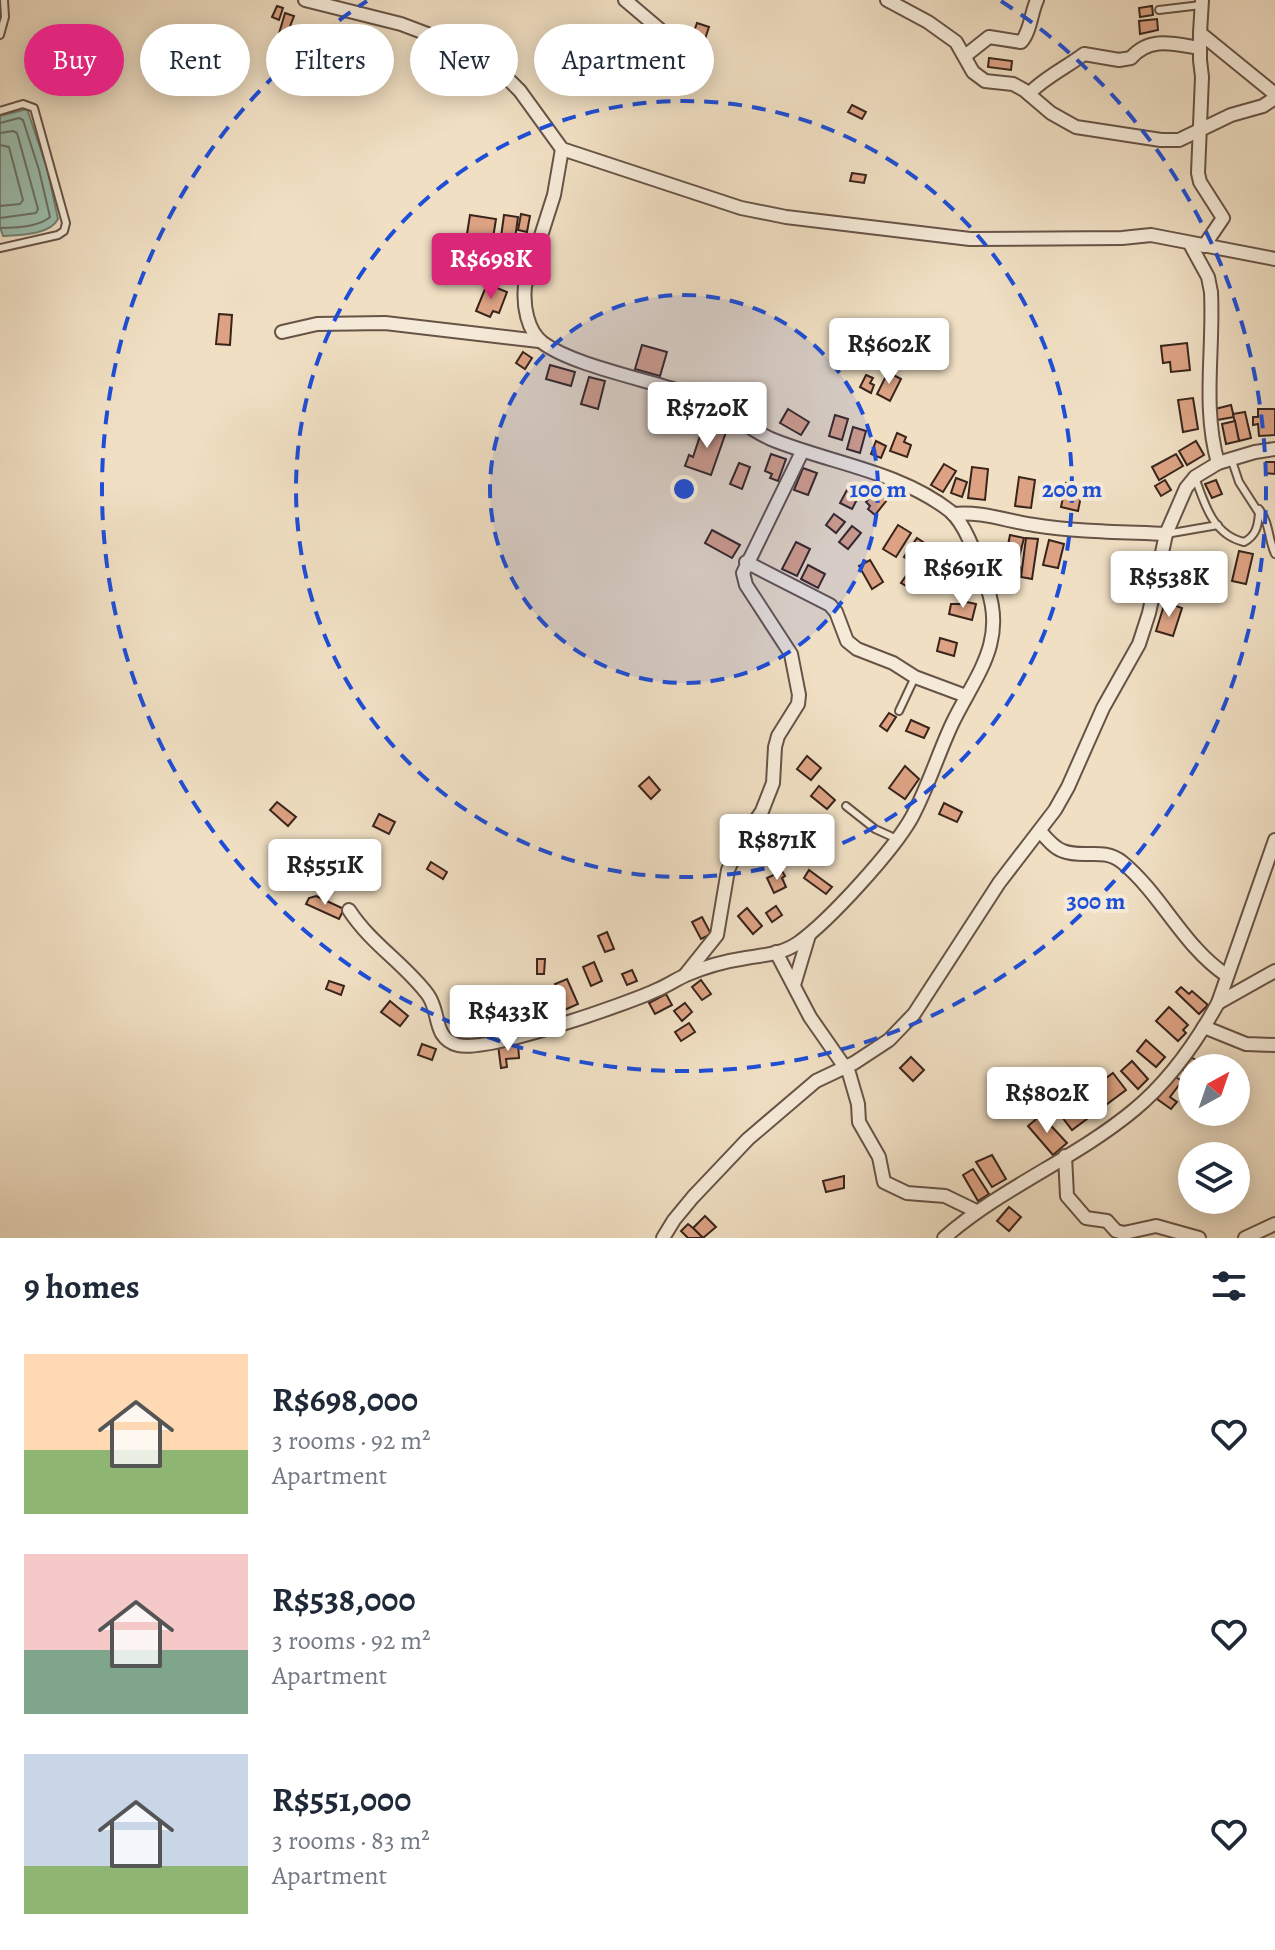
<!DOCTYPE html>
<html lang="en">
<head>
<meta charset="utf-8">
<style>
  body { margin:0; font-family:Alegreya,serif; background:#f2f2f3; color:#1f2937; height:100vh; display:flex; flex-direction:column; font-size:30px; white-space:nowrap }
  * { box-sizing:border-box; margin:0 }
  p { font-size:26px; color:#747a83 }
  .icon { flex:none; width:44px; height:44px; fill:none; stroke:currentColor; stroke-width:2; stroke-linecap:round; stroke-linejoin:round }
  .map { position:relative; height:1238px; overflow:hidden }
  .details { display:flex; flex-direction:column; background:#fff; flex:1 }
  .details>* { flex:none }
  .banner { position:absolute; left:24px; top:24px; width:800px; height:72px; display:flex; gap:16px }
  .needle { width:52px; rotate:40deg }
  .fabs { position:absolute; left:1178px; top:1054px; display:grid; gap:16px }
  .fabs a { display:grid; place-items:center; width:72px; height:72px; border-radius:50%; background:#fff; box-shadow:0 4px 20px #0003; font-size:40px }
  .price { position:absolute; translate:-50% -68px; padding:0 18px; border-radius:8px; background:#fff; color:#222; font-size:26px; line-height:52px; filter:drop-shadow(0 2px 4px #0008) }
  .price::after { content:''; position:absolute; left:50%; top:48px; width:24px; height:18px; margin-left:-12px; background:inherit; clip-path:polygon(0 0,100% 0,50% 100%) }
  .price.on { background:#db2777; color:#fff }
  ul { padding:0; list-style:none }
  li { display:flex; align-items:center; gap:24px; height:200px; padding:0 24px }
  li span { display:grid; place-items:center; flex:none; width:224px; height:160px; border-radius:0px; color:#555 }
  li>.icon { margin-inline-start:auto }
  span .icon { width:96px; height:96px; fill:#fffc; stroke-width:1 }
  li b { font-size:34px }
  h2 { display:flex; justify-content:space-between; align-items:center; height:96px; padding:0 24px; font-size:34px }
  .chip { padding:0 28px; border-radius:36px; background:#fff; box-shadow:0 4px 20px #0003; font-size:28px; line-height:72px }
  .chip.on { background:#db2777; color:#fff }
  .map>svg:first-child { display:block }
</style>
</head>
<body>
<div class="map">
<svg width="1275" height="1238" viewBox="0 0 1275 1238">
  <rect width="100%" height="100%" fill="#f0dfc3"/>
  <filter id="stains"><feTurbulence type="fractalNoise" baseFrequency=".0025" numOctaves="4"/><feColorMatrix values="0 0 0 0 .2 0 0 0 0 .09 0 0 0 0 .02 0 0 0 .5 -.17"/></filter>
  <radialGradient id="worn" r=".72"><stop offset=".6" stop-color="#630" stop-opacity="0"/><stop offset="1" stop-color="#630" stop-opacity=".3"/></radialGradient>
  <!-- water -->
  <path fill="#9bbdad" stroke="#748073" stroke-width="2" d="M27,109L47,168L58,219C50,235 20,235 3,236L0,227V116Z"/>
  <g fill="none" stroke-linecap="round" stroke-linejoin="round">
    <!-- shore -->
    <g stroke="#6a7064" stroke-width="2">
      <path d="M0,123L19,118L23,120L39,170L50,217C39,227 15,228 0,228"/>
      <path d="M0,133L13,131L17,133L38,209L36,213L0,218"/>
      <path d="M0,145L9,147L23,200L20,204L0,206"/>
    </g>
  </g>
  <!-- building -->
  <g fill="#dca283" stroke="#39241c" stroke-width="2">
    <path d="M277,6L283,8L279,20L272,17Z"/>
    <path d="M1152,6L1153,15L1140,17L1139,8Z"/>
    <path d="M285,13L294,16L285,39L278,37Z"/>
    <path d="M1157,19L1158,30L1140,34L1139,21Z"/>
    <path d="M697,23L709,27L702,48L690,43Z"/>
    <path d="M336,25L349,29L344,46L331,42Z"/>
    <path d="M604,28L615,35L602,56L591,49Z"/>
    <path d="M989,58L1012,61L1011,70L988,67Z"/>
    <path d="M439,66L450,69L446,88L435,86Z"/>
    <path d="M852,105L866,112L862,119L848,112Z"/>
    <path d="M852,173L866,175L864,183L850,181Z"/>
    <path d="M521,214L530,216L527,232L518,230Z"/>
    <path d="M470,215L496,219L493,238L467,234Z"/>
    <path d="M504,215L518,217L515,239L501,237Z"/>
    <path d="M515,234L524,235V243L514,241Z"/>
    <path d="M487,284L507,292L499,313L493,311L490,317L476,311Z"/>
    <path d="M219,314L232,315L230,345L216,344Z"/>
    <path d="M1187,343L1190,370L1171,372L1170,362L1163,363L1161,346Z"/>
    <path d="M642,345L667,352L660,376L635,369Z"/>
    <path d="M523,352L532,358L525,369L516,363Z"/>
    <path d="M550,365L575,372L571,386L546,379Z"/>
    <path d="M888,372L901,379L890,401L877,394Z"/>
    <path d="M866,375L873,378L870,383L874,385L871,393L860,387Z"/>
    <path d="M589,377L605,381L598,409L581,404Z"/>
    <path d="M1193,398L1198,429L1183,432L1178,400Z"/>
    <path d="M1231,405L1234,417L1217,420L1215,409Z"/>
    <path d="M788,409L809,422L801,435L780,423Z"/>
    <path d="M1258,409H1275V435L1259,436L1258,424L1253,425V417H1258Z"/>
    <path d="M1245,412L1251,438L1239,441L1233,414Z"/>
    <path d="M835,415L848,419L842,440L829,436Z"/>
    <path d="M1235,421L1239,441L1226,444L1222,424Z"/>
    <path d="M704,424L726,432L711,475L685,466L689,455L693,457Z"/>
    <path d="M853,427L866,431L860,453L847,449Z"/>
    <path d="M897,433L906,437L904,442L911,445L907,457L890,451Z"/>
    <path d="M876,441L886,446L881,458L871,454Z"/>
    <path d="M1196,441L1204,455L1187,465L1179,451Z"/>
    <path d="M771,454L786,459L778,481L770,478L772,474L765,471Z"/>
    <path d="M1176,454L1183,466L1159,480L1152,467Z"/>
    <path d="M1266,462H1275V474L1265,473Z"/>
    <path d="M739,463L750,467L742,489L730,484Z"/>
    <path d="M944,464L956,471L943,492L931,485Z"/>
    <path d="M972,467L988,469L985,500L968,498Z"/>
    <path d="M803,468L817,473L808,495L794,490Z"/>
    <path d="M1019,477L1035,480L1031,508L1015,506Z"/>
    <path d="M956,478L967,482L962,497L951,493Z"/>
    <path d="M1165,480L1171,490L1161,496L1155,486Z"/>
    <path d="M1216,480L1222,494L1212,498L1205,484Z"/>
    <path d="M1066,483L1083,486L1078,511L1061,507Z"/>
    <path d="M849,486L861,492L852,509L840,503Z"/>
    <path d="M875,491L887,500L875,515L868,509L870,506L866,502Z"/>
    <path d="M834,514L845,522L836,533L826,525Z"/>
    <path d="M898,525L911,533L896,557L883,549Z"/>
    <path d="M852,526L861,533L848,549L839,542Z"/>
    <path d="M712,530L740,545L732,558L705,543Z"/>
    <path d="M1010,535L1024,538L1019,558L1006,555Z"/>
    <path d="M917,538L926,544L913,563L904,557Z"/>
    <path d="M1026,538L1038,539L1032,579L1021,577Z"/>
    <path d="M1049,540L1064,544L1058,568L1043,565Z"/>
    <path d="M796,542L810,549L797,576L782,569Z"/>
    <path d="M1239,551L1253,554L1246,584L1232,581Z"/>
    <path d="M1177,554L1196,560L1187,593L1168,588Z"/>
    <path d="M870,560L883,582L872,589L859,566Z"/>
    <path d="M808,565L825,574L818,588L801,579Z"/>
    <path d="M1008,565L1020,567L1018,585L1011,584L1010,588L1005,587Z"/>
    <path d="M906,576L912,579L908,587L901,583Z"/>
    <path d="M962,601L976,604L972,620L949,614L951,604H961Z"/>
    <path d="M1165,602L1182,608L1173,636L1156,631Z"/>
    <path d="M940,638L957,643L954,656L937,651Z"/>
    <path d="M889,713L896,717L887,731L880,726Z"/>
    <path d="M911,720L929,728L924,738L906,731Z"/>
    <path d="M807,756L821,768L811,780L797,769Z"/>
    <path d="M905,766L919,779L905,799L889,788Z"/>
    <path d="M649,777L660,790L651,799L639,786Z"/>
    <path d="M819,786L835,800L827,809L811,796Z"/>
    <path d="M277,802L296,817L288,826L270,810Z"/>
    <path d="M944,803L962,812L957,822L939,814Z"/>
    <path d="M379,814L395,822L389,834L373,826Z"/>
    <path d="M431,862L447,872L443,879L427,869Z"/>
    <path d="M809,870L832,887L826,894L804,878Z"/>
    <path d="M782,871L785,876L782,878L786,887L774,893L767,878Z"/>
    <path d="M316,896L344,909L339,919L306,904L309,898Z"/>
    <path d="M776,906L782,915L772,922L766,913Z"/>
    <path d="M747,908L762,926L753,934L738,916Z"/>
    <path d="M702,917L711,934L701,939L692,922Z"/>
    <path d="M607,932L614,949L605,952L598,936Z"/>
    <path d="M537,959H545L544,974H537Z"/>
    <path d="M594,962L602,981L591,986L583,967Z"/>
    <path d="M632,970L637,981L627,985L622,974Z"/>
    <path d="M567,979L578,1004L562,1011L561,1006L563,1005L555,984Z"/>
    <path d="M701,980L711,994L702,1000L692,987Z"/>
    <path d="M329,981L344,986L341,995L326,989Z"/>
    <path d="M1181,987L1189,994L1192,991L1208,1005L1199,1014L1176,992Z"/>
    <path d="M666,994L672,1005L655,1014L649,1003Z"/>
    <path d="M505,997L508,1012L498,1014L496,998Z"/>
    <path d="M390,1001L408,1016L400,1026L381,1012Z"/>
    <path d="M685,1003L692,1012L682,1021L674,1011Z"/>
    <path d="M1169,1007L1188,1025L1183,1030L1186,1033L1178,1041L1156,1021Z"/>
    <path d="M689,1023L695,1032L681,1041L675,1032Z"/>
    <path d="M1146,1040L1165,1057L1156,1067L1137,1051Z"/>
    <path d="M518,1043L519,1058L506,1059L507,1067L501,1068L498,1045Z"/>
    <path d="M422,1044L436,1049L432,1060L418,1055Z"/>
    <path d="M911,1057L924,1070L913,1081L900,1068Z"/>
    <path d="M1191,1057L1202,1064L1199,1068H1192V1077L1179,1067L1185,1059L1188,1061Z"/>
    <path d="M1132,1061L1148,1079L1138,1089L1121,1071Z"/>
    <path d="M1113,1073L1126,1090L1072,1130L1059,1113Z"/>
    <path d="M1174,1076L1182,1081L1170,1097L1177,1102L1171,1109L1157,1099Z"/>
    <path d="M1041,1115L1067,1143L1053,1155L1028,1126Z"/>
    <path d="M992,1155L1006,1179L992,1187L976,1162Z"/>
    <path d="M973,1169L989,1194L978,1201L963,1175Z"/>
    <path d="M844,1176V1188L826,1192L823,1181Z"/>
    <path d="M1009,1207L1021,1217L1009,1231L997,1221Z"/>
    <path d="M705,1216L716,1227L703,1238L693,1228Z"/>
    <path d="M688,1224L693,1228L703,1238H688L681,1231Z"/>
  </g>
  <g fill="none" stroke-linecap="round" stroke-linejoin="round">
    <!-- service casing -->
    <g stroke="#675346" stroke-width="10">
      <g id="service">
        <path d="M1159,10L1201,5"/>
        <path d="M0,35L5,17L4,0"/>
        <path d="M0,111L23,104L34,108L66,223L64,231L58,235L0,248"/>
        <path d="M1195,477C1204,503 1213,535 1244,542C1256,536 1258,526 1259,513L1239,482L1231,458"/>
        <path d="M1259,509C1270,523 1268,539 1275,554"/>
        <path d="M1166,534L1218,525"/>
        <path d="M899,711L915,677"/>
        <path d="M846,806L875,829L897,839"/>
      </g>
    </g>
    <!-- minor casing -->
    <g stroke="#675346" stroke-width="16">
      <g id="minor">
        <path d="M305,0L401,24L446,41L501,72L520,91L562,149L741,208L786,217L970,239L1122,238L1151,235L1275,259"/>
        <path d="M625,0L671,39"/>
        <path d="M887,0L928,22L956,42L973,72L985,81L1013,84L1024,90L1051,113L1076,127L1161,140H1179L1231,115L1263,106L1275,98"/>
        <path d="M1202,0L1200,33L1275,94"/>
        <path d="M1200,33V60L1202,77L1198,173L1200,182L1223,218L1204,246"/>
        <path d="M965,56L989,37L1021,42C1030,33 1031,13 1037,0"/>
        <path d="M1029,94C1042,79 1067,67 1084,54L1119,60L1131,58C1150,36 1174,44 1200,48"/>
        <path d="M1190,244L1208,277L1211,292C1214,350 1202,407 1218,463"/>
        <path d="M282,332L317,324L385,323L539,341"/>
        <path d="M953,514C982,511 1006,521 1034,525C1078,532 1122,532 1166,534"/>
        <path d="M746,562L830,605L836,612L847,641L857,649L893,663L915,677L966,696"/>
        <path d="M1040,831C1046,838 1054,848 1063,851C1083,859 1103,847 1122,862C1162,895 1183,946 1226,975"/>
        <path d="M349,910C371,944 405,964 428,995C441,1013 432,1038 458,1045C487,1053 627,1004 659,989C668,985 677,979 686,975C704,967 726,961 746,958C764,955 782,954 798,943C829,921 893,851 912,817C928,787 938,754 952,724C975,676 1007,643 987,587C979,566 968,526 950,511C899,471 829,463 771,439C752,431 736,416 718,407C707,401 693,396 682,392C644,379 573,365 543,343C527,331 523,305 525,286L554,195L562,149"/>
        <path d="M776,952L810,1017L849,1073L858,1104L859,1122L879,1157L884,1182L907,1193L945,1196L976,1211"/>
        <path d="M685,975L717,935L728,870L741,842L762,811L773,783L775,747L778,736L798,704L799,695L791,654L746,585L743,573L802,452"/>
        <path d="M794,985L809,935"/>
        <path d="M1218,1003L1275,971"/>
        <path d="M1204,1027L1246,1044L1275,1045"/>
        <path d="M1065,1156L1067,1196L1086,1218L1107,1221L1116,1231L1124,1233L1156,1226L1199,1238"/>
        <path d="M663,1238L674,1220L693,1197L748,1139L816,1081L854,1063L889,1040L914,1014L999,883L1055,810L1068,787L1103,708L1139,644L1149,613L1166,534L1186,488L1195,477L1218,463L1255,452L1275,449"/>
        <path d="M944,1238C1002,1187 1075,1159 1134,1110C1168,1082 1197,1041 1218,1003L1275,840"/>
        <path d="M1245,1238L1275,1224"/>
      </g>
    </g>
    <!-- service -->
    <use href="#service" stroke="#f5ead8" stroke-width="6"/>
    <!-- minor -->
    <use href="#minor" stroke="#f5ead8" stroke-width="12"/>
  </g>
  <!-- distance rings -->
  <circle cx="684" cy="489" r="194" fill="#1d4ed8" fill-opacity=".12"/>
  <g fill="none" stroke="#1d4ed8" stroke-width="4" stroke-dasharray="14 10">
    <circle cx="684" cy="489" r="194"/>
    <circle cx="684" cy="489" r="388"/>
    <path d="M1001 1A582 582 0 1 1 367 1"/>
  </g>
  <circle cx="684" cy="489" r="12" fill="#1d4ed8" stroke="#f5ead8" stroke-width="4"/>
  <g font-size="24" text-anchor="middle" font-weight="bold" fill="#1d4ed8" stroke="#f5ead8" stroke-width="8" stroke-linejoin="round" paint-order="stroke">
    <text x="878" y="497">100 m</text>
    <text x="1072" y="497">200 m</text>
    <text x="1096" y="909">300 m</text>
  </g>
  <rect width="100%" height="100%" filter="url(#stains)"/>
  <rect width="100%" height="100%" fill="url(#worn)"/>
</svg>
<div class="fabs">
<a><svg class="needle" viewBox="-14 -14 28 28"><path d="M0-13l5 13h-10z" fill="#e53935"/><path d="M0 13l5-13h-10z" fill="#747a83"/></svg></a>
<a><svg class="icon" aria-label="layers" viewBox="0 0 24 24"><path d="M12 4l9 5-9 5-9-5zM3 14l9 5 9-5"/></svg></a>
</div>
<b class="price on" style="left:491px;top:301px">R$698K</b>
<b class="price" style="left:889px;top:386px">R$602K</b>
<b class="price" style="left:707px;top:450px">R$720K</b>
<b class="price" style="left:963px;top:610px">R$691K</b>
<b class="price" style="left:1169px;top:619px">R$538K</b>
<b class="price" style="left:777px;top:882px">R$871K</b>
<b class="price" style="left:325px;top:907px">R$551K</b>
<b class="price" style="left:508px;top:1053px">R$433K</b>
<b class="price" style="left:1047px;top:1135px">R$802K</b>
<div class="banner">
<a class="chip on">Buy</a>
<a class="chip">Rent</a>
<a class="chip">Filters</a>
<a class="chip">New</a>
<a class="chip">Apartment</a>
</div>
</div>
<section class="details">
<h2>9 homes<svg class="icon" aria-label="filters" viewBox="0 0 24 24"><path d="M4 7h16M4 17h16"/><circle cx="9" cy="7" r="2"/><circle cx="15" cy="17" r="2"/></svg></h2>
<ul>
<li><span style="background:linear-gradient(#ffd9b3 60%,#8fb573 0)"><svg class="icon" aria-label="home" viewBox="0 0 24 24"><path d="M3 11l9-7 9 7M6 9v11h12V9"/></svg></span><div><b>R$698,000</b><p>3 rooms · 92 m²</p><p>Apartment</p></div><svg class="icon" aria-label="heart" viewBox="0 0 24 24"><path d="M12 20l-8-8c-3-5 5-10 8-4 3-6 11-1 8 4z"/></svg></li>
<li><span style="background:linear-gradient(#f6c9c9 60%,#7fa58c 0)"><svg class="icon" aria-label="home" viewBox="0 0 24 24"><path d="M3 11l9-7 9 7M6 9v11h12V9"/></svg></span><div><b>R$538,000</b><p>3 rooms · 92 m²</p><p>Apartment</p></div><svg class="icon" aria-label="heart" viewBox="0 0 24 24"><path d="M12 20l-8-8c-3-5 5-10 8-4 3-6 11-1 8 4z"/></svg></li>
<li><span style="background:linear-gradient(#c9d6e8 70%,#8fb573 0)"><svg class="icon" aria-label="home" viewBox="0 0 24 24"><path d="M3 11l9-7 9 7M6 9v11h12V9"/></svg></span><div><b>R$551,000</b><p>3 rooms · 83 m²</p><p>Apartment</p></div><svg class="icon" aria-label="heart" viewBox="0 0 24 24"><path d="M12 20l-8-8c-3-5 5-10 8-4 3-6 11-1 8 4z"/></svg></li>
</ul>
</section>
</body>
</html>
